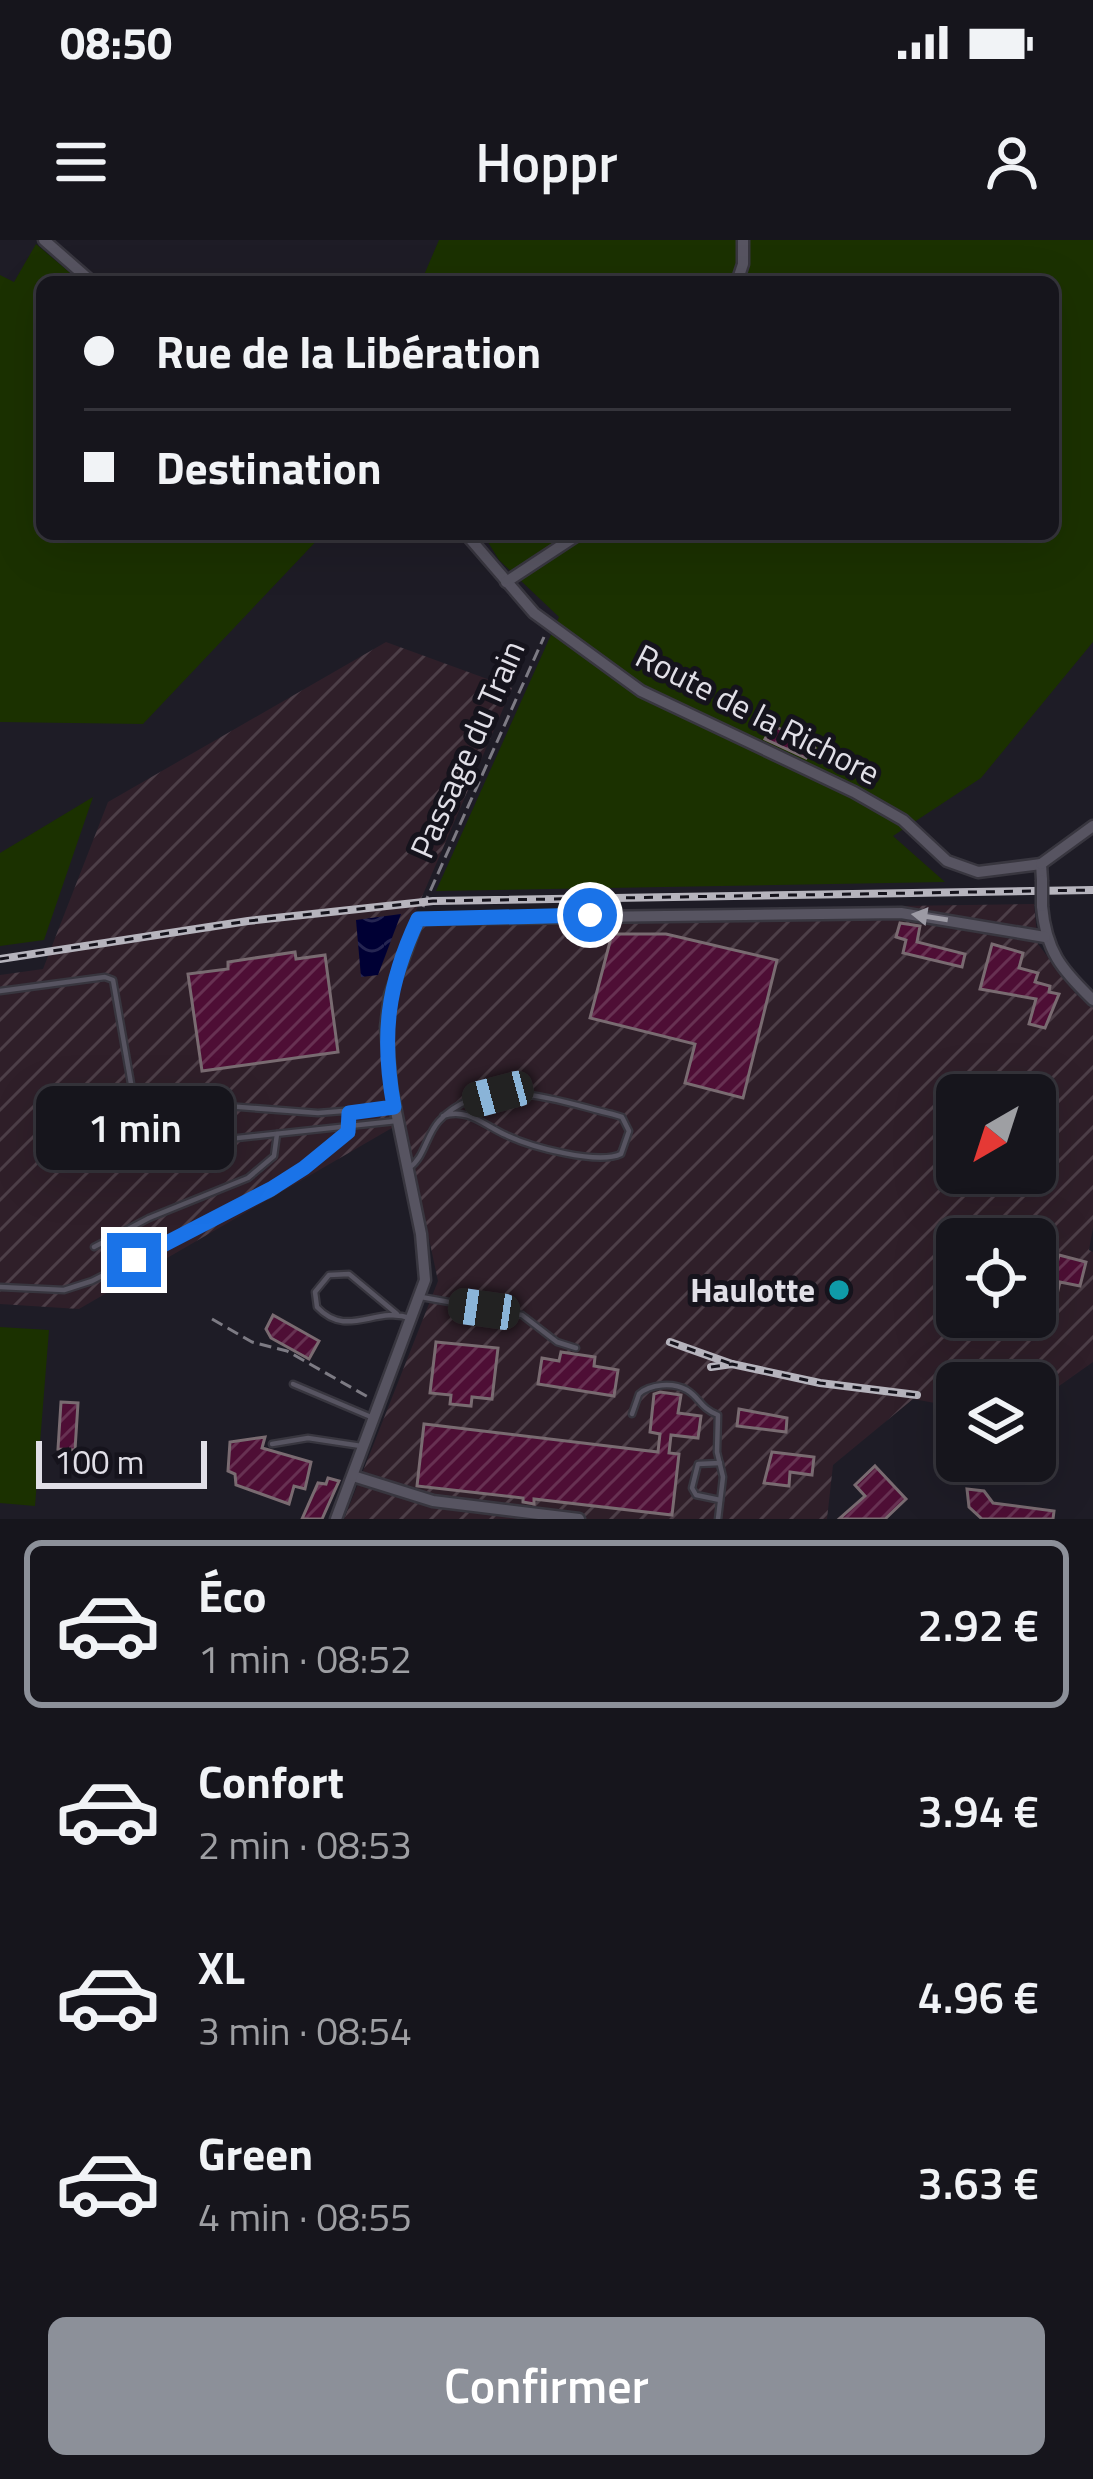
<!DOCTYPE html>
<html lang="fr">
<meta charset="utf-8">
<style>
body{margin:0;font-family:"Titillium Web",sans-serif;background:#232229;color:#f1f3f6;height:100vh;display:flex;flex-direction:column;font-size:45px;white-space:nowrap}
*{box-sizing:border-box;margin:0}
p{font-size:39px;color:#9e9fa3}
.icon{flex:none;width:66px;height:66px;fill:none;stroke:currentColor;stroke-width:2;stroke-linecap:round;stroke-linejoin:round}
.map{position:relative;height:1279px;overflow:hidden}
.drawer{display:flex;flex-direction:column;background:#16151c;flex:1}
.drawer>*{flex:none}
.hud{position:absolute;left:36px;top:36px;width:1023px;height:264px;border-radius:18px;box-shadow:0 12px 48px #0002,0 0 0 3px #35343b;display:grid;align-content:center;height:264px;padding:0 48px;background:#16151c}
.needle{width:78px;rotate:219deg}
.fabs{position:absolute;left:936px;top:834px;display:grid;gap:24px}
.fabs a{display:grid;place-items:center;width:120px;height:120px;border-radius:18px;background:#16151c;box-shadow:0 12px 48px #0002,0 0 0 3px #35343b;font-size:60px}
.scale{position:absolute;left:36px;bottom:30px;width:171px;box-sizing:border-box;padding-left:12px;border:6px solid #e1dfe7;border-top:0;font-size:33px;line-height:42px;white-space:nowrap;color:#e1dfe7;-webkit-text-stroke:9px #15131c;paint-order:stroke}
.end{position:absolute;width:54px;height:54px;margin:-27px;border:15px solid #1a73e8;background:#fff;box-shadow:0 0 0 6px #fff}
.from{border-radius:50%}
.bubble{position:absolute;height:84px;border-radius:18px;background:#16151c;box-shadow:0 12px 48px #0002,0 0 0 3px #35343b;font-size:39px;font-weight:600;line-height:84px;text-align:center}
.car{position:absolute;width:36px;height:72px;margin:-36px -18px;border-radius:15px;box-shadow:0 0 9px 3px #0007;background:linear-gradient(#222 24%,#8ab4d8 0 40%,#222 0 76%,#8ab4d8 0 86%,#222 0)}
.hud b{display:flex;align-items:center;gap:42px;height:114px;font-size:45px}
.hud b+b{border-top:3px solid #35343b}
.hud i{width:30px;height:30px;background:#f1f3f6}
ul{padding:21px 0 0;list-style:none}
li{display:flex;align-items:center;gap:36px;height:168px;margin:0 24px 18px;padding:0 24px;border:6px solid transparent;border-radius:18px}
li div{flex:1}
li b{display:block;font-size:45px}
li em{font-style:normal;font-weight:600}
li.current{border-color:#8c9099}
li>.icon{width:108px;height:108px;stroke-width:1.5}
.cta{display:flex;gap:24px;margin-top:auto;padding:24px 48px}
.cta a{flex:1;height:138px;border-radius:18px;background:#8c9099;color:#fff;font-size:48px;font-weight:600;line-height:138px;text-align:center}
.status{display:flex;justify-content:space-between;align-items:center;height:84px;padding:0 60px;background:#16151c;direction:ltr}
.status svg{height:33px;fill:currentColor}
header{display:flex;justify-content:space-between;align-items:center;height:156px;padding:0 48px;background:#16151c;font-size:54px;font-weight:600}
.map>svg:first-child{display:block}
.industrial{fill:url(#industrial-furrows);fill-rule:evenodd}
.green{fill:#1b3100}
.water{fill:url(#water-waves)}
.building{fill:url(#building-hatch);stroke:#796b71;stroke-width:3}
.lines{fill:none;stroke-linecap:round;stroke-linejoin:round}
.service-casing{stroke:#38363f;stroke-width:9}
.minor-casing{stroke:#38363f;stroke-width:15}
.path{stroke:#7d7b84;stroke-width:3;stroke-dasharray:12 6;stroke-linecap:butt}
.service{stroke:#575461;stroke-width:4.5}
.minor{stroke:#575461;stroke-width:10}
.rail-casing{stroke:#b6b4bd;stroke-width:8}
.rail{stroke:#15131c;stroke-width:3;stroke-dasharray:9;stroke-linecap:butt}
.minor-bridge-casing{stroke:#38363f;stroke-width:15;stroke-linecap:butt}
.minor-bridge{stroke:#575461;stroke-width:10}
.oneway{fill:#9c9aa4}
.route{stroke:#1a73e8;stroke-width:15}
.culture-dot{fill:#0f9aa8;stroke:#15131c;stroke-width:4.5}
.labels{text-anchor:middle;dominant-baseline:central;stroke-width:10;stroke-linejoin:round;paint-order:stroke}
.street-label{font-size:33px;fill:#e1dfe7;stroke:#15131c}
.poi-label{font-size:33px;font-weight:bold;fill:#e1dfe7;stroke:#15131c;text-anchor:end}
</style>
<div class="status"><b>08:50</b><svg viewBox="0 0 49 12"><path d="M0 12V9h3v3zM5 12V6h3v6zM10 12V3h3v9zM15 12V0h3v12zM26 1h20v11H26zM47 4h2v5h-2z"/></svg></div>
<header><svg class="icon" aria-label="menu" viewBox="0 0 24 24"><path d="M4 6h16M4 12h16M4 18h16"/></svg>Hoppr<svg class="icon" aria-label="person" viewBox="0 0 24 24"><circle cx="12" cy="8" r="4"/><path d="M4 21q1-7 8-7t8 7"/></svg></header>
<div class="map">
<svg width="1093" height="1279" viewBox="0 0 1093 1279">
<defs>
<pattern id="industrial-furrows" width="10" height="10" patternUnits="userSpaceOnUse" patternTransform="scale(3)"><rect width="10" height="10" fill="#2f1f29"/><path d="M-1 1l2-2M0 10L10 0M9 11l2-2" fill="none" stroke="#4d3f48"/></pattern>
<pattern id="water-waves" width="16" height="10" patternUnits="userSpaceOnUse" patternTransform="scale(3)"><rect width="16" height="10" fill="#000034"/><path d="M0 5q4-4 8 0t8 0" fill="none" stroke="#252551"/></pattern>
<pattern id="building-hatch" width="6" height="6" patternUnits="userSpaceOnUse" patternTransform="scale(3)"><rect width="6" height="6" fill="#4e0e35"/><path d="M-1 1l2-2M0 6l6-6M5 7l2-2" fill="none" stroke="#673152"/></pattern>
</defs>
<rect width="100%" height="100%" fill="#1e1c26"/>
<!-- industrial -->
<path class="industrial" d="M386,402L512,448L415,673L1034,664L1038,704L1076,754L1093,766V987L1089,1010L1093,1012V1122L1035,1163V1143H957V1167L913,1159L833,1225L827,1279H344L438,1041L404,881L79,1069L0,1064V735L43,729L108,562ZM957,855H1035V933H957ZM957,999H1035V1077H957Z"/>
<!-- green -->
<g class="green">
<polygon points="439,0 1093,0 1093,402 981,538 893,596 945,642 436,651 559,377 499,320 483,294 1053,294 1053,42 421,42"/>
<polygon points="36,4 81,42 42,42 42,294 323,294 143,484 0,482 0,35 14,42"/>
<polygon points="93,557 44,700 0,706 0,613"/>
<polygon points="0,1087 49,1090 35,1266 0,1263"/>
</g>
<!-- water -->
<polygon class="water" points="401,674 378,735 361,737 356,680"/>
<!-- building -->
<g class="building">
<polygon points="772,485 789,493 790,489 813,503 815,508 811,516 808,514 806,518 765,499"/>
<polygon points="900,683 920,686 917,702 965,714 962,727 903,713 906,700 896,697"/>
<polygon points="612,694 666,694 777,720 743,858 685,843 695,804 590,778"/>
<polygon points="992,704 1023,713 1019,728 1038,733 1035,742 1050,746 1049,752 1059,754 1045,788 1029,784 1036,759 980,749"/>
<polygon points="295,712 296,719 325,715 338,812 202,831 188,734 228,729 228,722"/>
<polygon points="1059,1015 1086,1022 1080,1046 1060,1042 1053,1071 1035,1067 1035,1036 1053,1040"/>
<polygon points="273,1075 319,1101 309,1119 271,1098 266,1089"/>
<polygon points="436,1102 498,1108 492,1159 472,1157 471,1166 450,1164 451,1155 430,1153"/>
<polygon points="561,1112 595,1117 594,1126 618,1130 614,1156 538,1144 542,1118 559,1121"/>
<polygon points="660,1152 681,1155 678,1173 701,1176 698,1198 671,1195 669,1213 679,1214 672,1275 534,1259 534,1264 523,1262 523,1258 417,1246 424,1184 658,1212 660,1194 650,1192 654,1154"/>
<polygon points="61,1162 78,1163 75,1210 58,1209"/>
<polygon points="739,1169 787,1178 786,1192 737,1186"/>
<polygon points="265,1197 262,1208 311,1222 305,1249 294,1246 289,1264 236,1245 235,1234 228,1231 230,1202"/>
<polygon points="772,1212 814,1217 812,1235 790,1232 789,1246 764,1243"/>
<polygon points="875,1226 906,1259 885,1279 839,1279 865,1256 855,1245"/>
<polygon points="328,1238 339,1241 322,1279 302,1279 318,1243 326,1244"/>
<polygon points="967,1249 984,1251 993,1263 1054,1271 1053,1279 982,1279 969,1267"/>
</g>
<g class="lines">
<defs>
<g id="service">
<polyline points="0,751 105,737 113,740 137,878 129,925 146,928 159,915 165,898 160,890 137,888"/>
<polyline points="137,878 213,865 318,873 393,867"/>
<polyline points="164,906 396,881"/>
<path d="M409,928C425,917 426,895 439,881C484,832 557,861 612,874L622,877L629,891L621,914C598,925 531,907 506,895C485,886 467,867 443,876"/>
<polyline points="94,1007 149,978 248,938 274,916 277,894"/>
<polyline points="0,1047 64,1050 92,1041 271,949 305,929 348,892 349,873"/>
<polyline points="421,1057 522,1075 557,1102 576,1108"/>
<path d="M397,1074L349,1034L329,1035L315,1052L317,1067C347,1099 375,1066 410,1078"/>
<polyline points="293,1144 371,1177"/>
<path d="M632,1174L639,1154C650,1144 673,1142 687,1150C700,1158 700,1168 718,1175L717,1212L723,1237L718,1279"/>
<polyline points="272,1204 308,1198 361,1206"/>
<polyline points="720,1260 696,1255 692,1248 698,1224 720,1223"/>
</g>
<g id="minor">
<polyline points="44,0 92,42"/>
<polyline points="737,42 743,24 743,0"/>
<polyline points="466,294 534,373 641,451 854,552 903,580 947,621 978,632 1041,624 1042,640"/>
<polyline points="506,342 579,294"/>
<polyline points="1041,624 1093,586"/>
<path d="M1042,666C1046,711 1061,729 1093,760"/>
<polyline points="353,1236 433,1261 579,1279"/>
<polyline points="336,1279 425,1040 421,994 391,847 386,787 390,755 418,679 901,673 1045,697"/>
</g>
</defs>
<!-- service casing -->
<use href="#service" class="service-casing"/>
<!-- minor casing -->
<use href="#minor" class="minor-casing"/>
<!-- path -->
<g class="path">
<polyline points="423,667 544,397"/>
<polyline points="212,1079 252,1102 287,1111 368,1157"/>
</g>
<!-- service -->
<use href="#service" class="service"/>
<!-- minor -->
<use href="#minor" class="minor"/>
<defs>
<g id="rail">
<polyline points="0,719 248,681 433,661 1093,650"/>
<polyline points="670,1102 732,1124"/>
<polyline points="711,1127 732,1124 820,1143 917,1155"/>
</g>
</defs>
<!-- rail casing -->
<use href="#rail" class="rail-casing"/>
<!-- rail -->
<use href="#rail" class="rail"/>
<defs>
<polyline id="minor-bridge" points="1042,640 1042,666"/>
</defs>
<!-- minor-bridge casing -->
<use href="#minor-bridge" class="minor-bridge-casing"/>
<!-- minor-bridge -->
<use href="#minor-bridge" class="minor-bridge"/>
</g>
<!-- one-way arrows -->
<defs><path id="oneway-solid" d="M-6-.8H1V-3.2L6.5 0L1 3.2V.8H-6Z" transform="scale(3)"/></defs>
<use class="oneway" href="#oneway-solid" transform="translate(930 677) rotate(-171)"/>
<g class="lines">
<!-- route -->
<path class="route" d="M134,1020L271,949L304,928L348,892L349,873L394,867C381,796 387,745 418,679L590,675"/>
</g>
<!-- markers -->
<circle class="culture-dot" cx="839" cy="1050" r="12"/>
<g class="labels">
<!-- street labels -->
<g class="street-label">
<text transform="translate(758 474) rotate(27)">Route de la Richore</text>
<text transform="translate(467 509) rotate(-66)">Passage du Train</text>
</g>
<!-- poi labels -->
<g class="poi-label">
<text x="815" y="1050">Haulotte</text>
</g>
</g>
</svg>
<div class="fabs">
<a><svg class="needle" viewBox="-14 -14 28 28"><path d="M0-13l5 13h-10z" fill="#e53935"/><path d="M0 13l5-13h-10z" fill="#9e9fa3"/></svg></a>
<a><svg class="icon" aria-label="locate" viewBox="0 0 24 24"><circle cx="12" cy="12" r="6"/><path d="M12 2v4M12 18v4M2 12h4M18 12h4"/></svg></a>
<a><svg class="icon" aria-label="layers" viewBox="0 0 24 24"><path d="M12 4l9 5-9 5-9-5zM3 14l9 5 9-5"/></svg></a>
</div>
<div class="scale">100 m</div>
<i class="end from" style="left:590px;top:675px"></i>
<i class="end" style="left:134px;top:1020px"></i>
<div class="bubble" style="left:36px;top:846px;width:198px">1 min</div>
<i class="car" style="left:498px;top:854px;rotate:255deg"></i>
<i class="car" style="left:484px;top:1069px;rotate:278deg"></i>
<div class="hud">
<b><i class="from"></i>Rue de la Libération</b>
<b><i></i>Destination</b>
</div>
</div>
<section class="drawer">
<ul>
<li class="current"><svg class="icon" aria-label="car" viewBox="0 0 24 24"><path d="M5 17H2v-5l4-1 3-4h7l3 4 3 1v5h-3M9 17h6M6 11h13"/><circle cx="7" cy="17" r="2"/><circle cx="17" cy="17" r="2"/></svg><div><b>Éco</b><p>1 min · 08:52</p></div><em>2.92 €</em></li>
<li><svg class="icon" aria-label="car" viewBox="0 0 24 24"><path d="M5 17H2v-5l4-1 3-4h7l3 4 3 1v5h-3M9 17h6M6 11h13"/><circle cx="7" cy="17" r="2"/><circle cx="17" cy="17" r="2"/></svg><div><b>Confort</b><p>2 min · 08:53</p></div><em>3.94 €</em></li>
<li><svg class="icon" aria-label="car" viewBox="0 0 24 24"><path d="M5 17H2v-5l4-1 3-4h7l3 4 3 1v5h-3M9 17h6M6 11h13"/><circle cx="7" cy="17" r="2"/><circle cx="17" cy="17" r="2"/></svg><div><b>XL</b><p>3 min · 08:54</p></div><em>4.96 €</em></li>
<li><svg class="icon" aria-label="car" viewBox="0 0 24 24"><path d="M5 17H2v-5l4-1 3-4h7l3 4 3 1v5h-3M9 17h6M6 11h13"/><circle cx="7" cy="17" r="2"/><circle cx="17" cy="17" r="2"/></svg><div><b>Green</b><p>4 min · 08:55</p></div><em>3.63 €</em></li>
</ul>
<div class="cta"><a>Confirmer</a></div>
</section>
